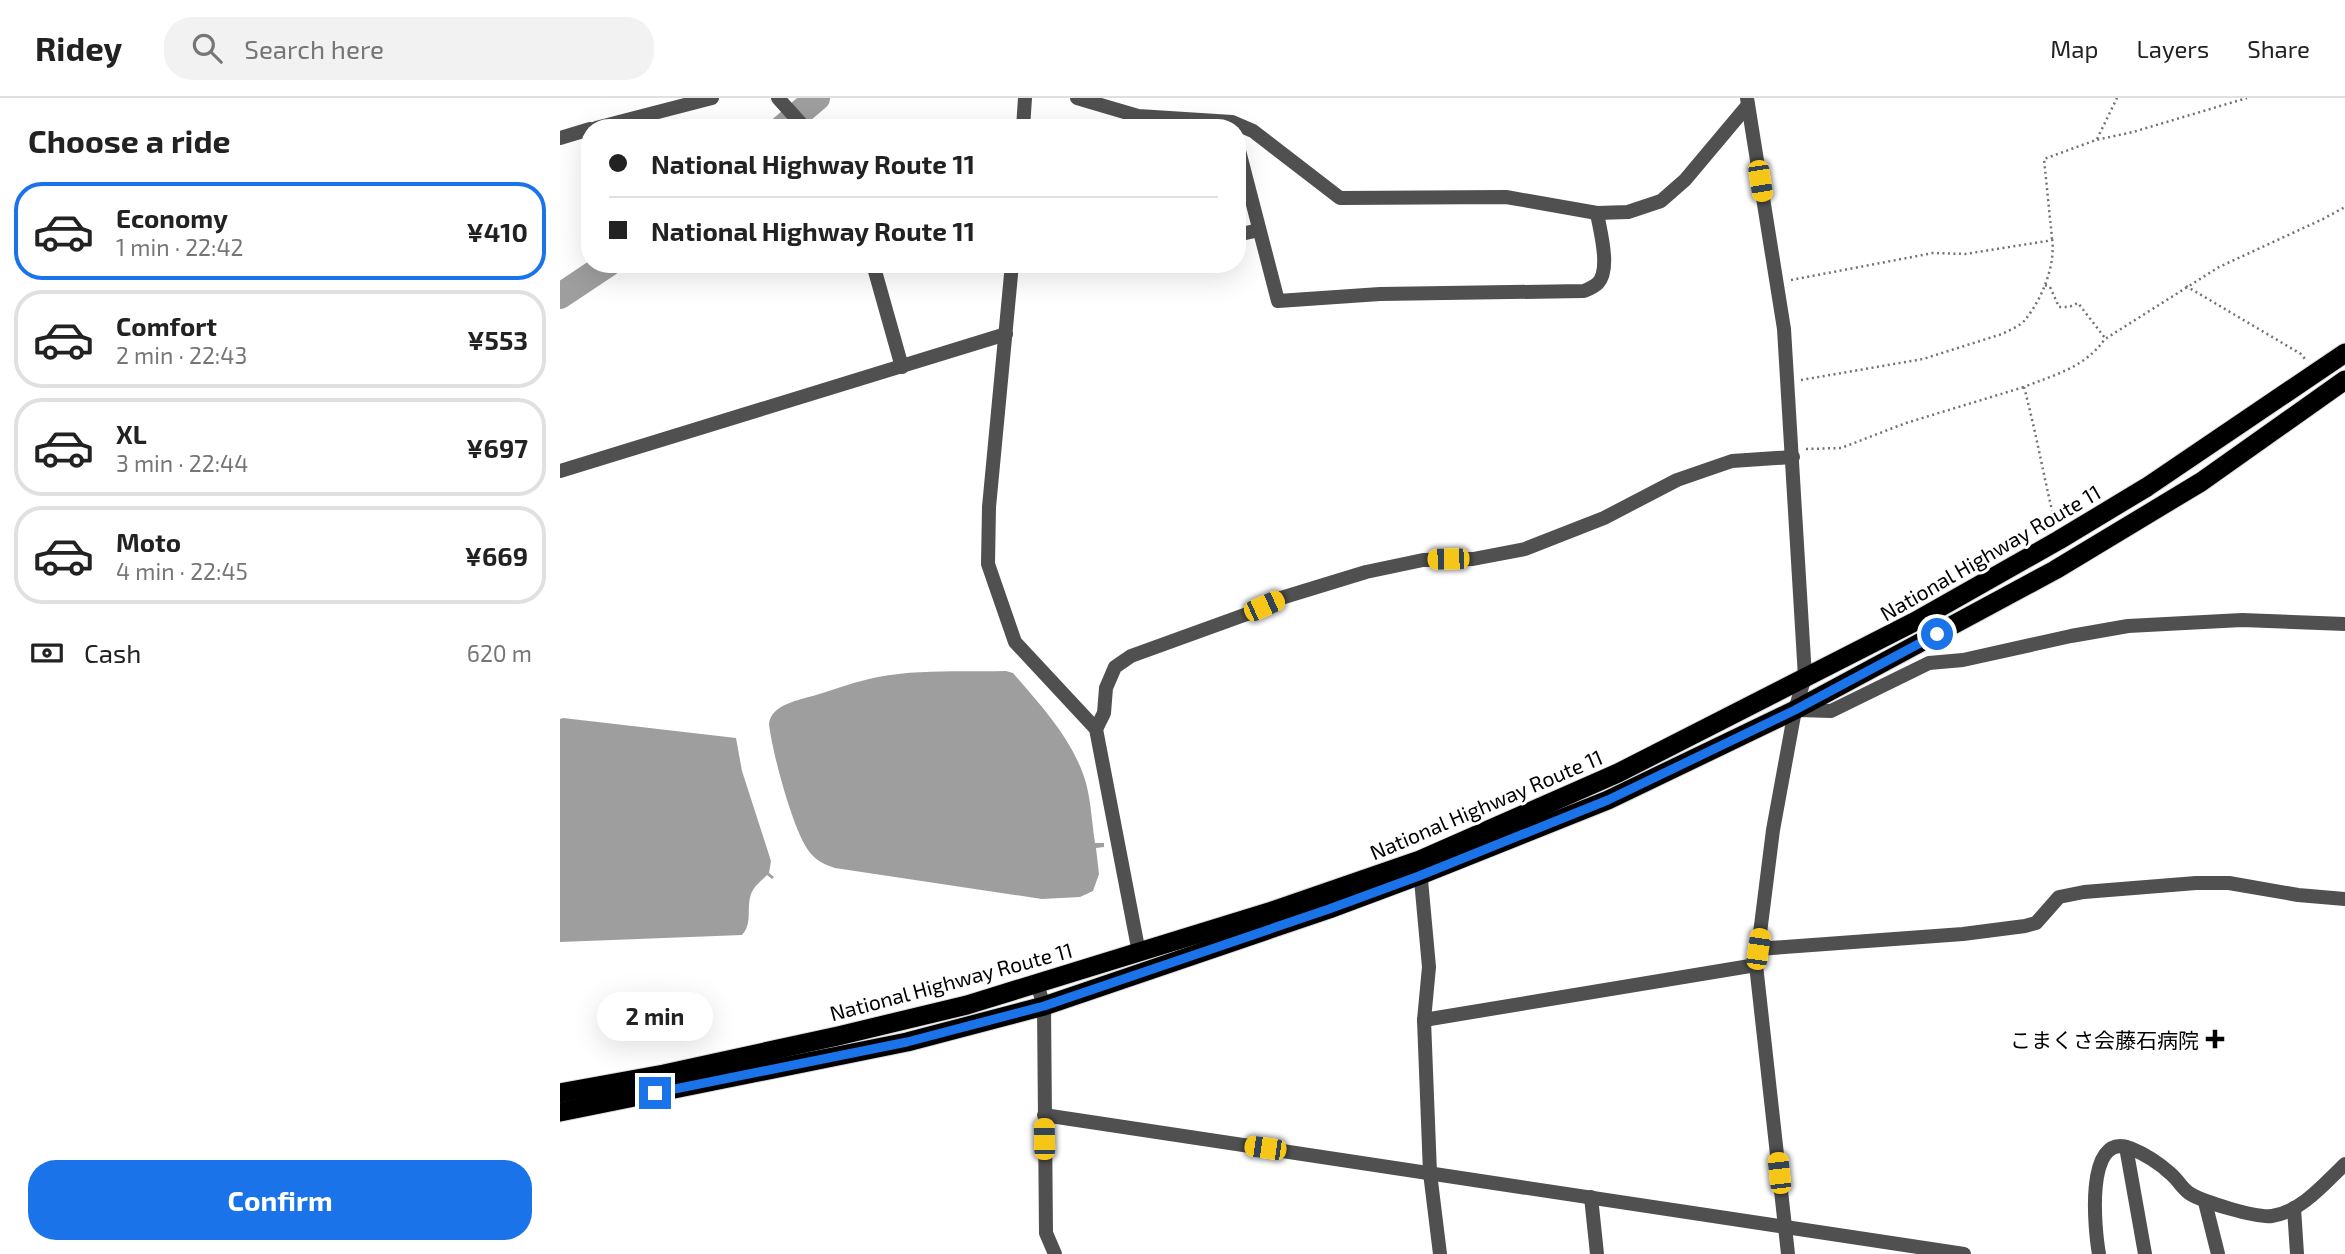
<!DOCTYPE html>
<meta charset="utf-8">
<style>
body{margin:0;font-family:"Exo 2","Noto Sans JP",sans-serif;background:#f2f2f2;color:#222;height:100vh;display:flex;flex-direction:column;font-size:26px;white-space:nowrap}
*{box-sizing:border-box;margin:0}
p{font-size:23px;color:#767676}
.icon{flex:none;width:38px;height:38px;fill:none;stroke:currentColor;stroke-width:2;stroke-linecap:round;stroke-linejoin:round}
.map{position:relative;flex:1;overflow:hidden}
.drawer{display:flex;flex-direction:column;background:#fff;width:560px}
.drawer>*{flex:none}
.hud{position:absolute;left:21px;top:21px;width:665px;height:154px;border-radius:28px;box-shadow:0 7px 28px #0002;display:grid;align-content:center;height:154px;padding:0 28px;background:#fff}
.end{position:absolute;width:32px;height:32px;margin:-16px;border:9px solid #1a73e8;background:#fff;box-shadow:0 0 0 4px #fff}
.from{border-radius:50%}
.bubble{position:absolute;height:49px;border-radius:24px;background:#fff;box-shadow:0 7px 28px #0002;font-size:23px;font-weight:700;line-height:49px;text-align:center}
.car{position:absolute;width:21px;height:42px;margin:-21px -10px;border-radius:9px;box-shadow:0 0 5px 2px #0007;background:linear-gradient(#f5c518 24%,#345 0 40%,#f5c518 0 76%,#345 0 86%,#f5c518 0)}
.hud b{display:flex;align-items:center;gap:24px;height:66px;font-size:26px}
.hud b+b{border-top:2px solid #e0e0e0}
.hud i{width:18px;height:18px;background:#222}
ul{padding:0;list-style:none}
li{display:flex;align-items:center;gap:21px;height:98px;margin:0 14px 10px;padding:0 14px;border:4px solid #e0e0e0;border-radius:28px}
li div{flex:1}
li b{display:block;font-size:26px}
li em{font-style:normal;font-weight:700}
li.current{border-color:#1a73e8}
li>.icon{width:63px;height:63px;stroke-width:1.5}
h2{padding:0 28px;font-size:32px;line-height:84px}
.pay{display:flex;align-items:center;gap:18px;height:77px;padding:0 28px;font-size:26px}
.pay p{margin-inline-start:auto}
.cta{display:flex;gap:14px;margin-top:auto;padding:14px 28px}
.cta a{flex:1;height:80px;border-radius:28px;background:#1a73e8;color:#fff;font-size:28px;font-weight:700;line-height:80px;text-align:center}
header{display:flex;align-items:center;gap:42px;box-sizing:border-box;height:98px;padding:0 35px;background:#fff;border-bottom:2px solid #e0e0e0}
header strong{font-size:33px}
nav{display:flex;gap:38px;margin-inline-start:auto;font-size:24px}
.search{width:490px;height:63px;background:#f2f2f2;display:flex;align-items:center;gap:18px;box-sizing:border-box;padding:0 24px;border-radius:28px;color:#767676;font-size:26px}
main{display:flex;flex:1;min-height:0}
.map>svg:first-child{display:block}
.water{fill:#9e9e9e}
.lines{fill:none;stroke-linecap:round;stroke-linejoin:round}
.river{stroke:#9e9e9e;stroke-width:26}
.trunk-casing{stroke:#dbdbdb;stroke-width:21}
.path{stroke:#727272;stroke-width:2.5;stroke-dasharray:2 3.5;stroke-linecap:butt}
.minor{stroke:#505050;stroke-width:14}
.tertiary{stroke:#505050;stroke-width:14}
.trunk{stroke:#000;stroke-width:19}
.route{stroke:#1a73e8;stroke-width:9}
.poi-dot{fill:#000;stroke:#fff;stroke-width:2.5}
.labels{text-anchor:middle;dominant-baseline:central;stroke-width:6;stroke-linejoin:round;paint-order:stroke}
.street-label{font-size:21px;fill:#000;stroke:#fff}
.poi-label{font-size:21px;fill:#000;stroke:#fff;text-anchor:end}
</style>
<header>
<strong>Ridey</strong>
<div class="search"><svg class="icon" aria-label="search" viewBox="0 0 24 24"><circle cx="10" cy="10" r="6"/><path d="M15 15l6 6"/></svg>Search here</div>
<nav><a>Map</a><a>Layers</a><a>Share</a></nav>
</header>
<main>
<section class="drawer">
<h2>Choose a ride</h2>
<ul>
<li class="current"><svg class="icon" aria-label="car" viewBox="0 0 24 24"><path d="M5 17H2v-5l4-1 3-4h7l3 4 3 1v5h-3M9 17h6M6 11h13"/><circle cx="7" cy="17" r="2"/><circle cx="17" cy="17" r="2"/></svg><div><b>Economy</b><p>1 min · 22:42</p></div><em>¥410</em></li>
<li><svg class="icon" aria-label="car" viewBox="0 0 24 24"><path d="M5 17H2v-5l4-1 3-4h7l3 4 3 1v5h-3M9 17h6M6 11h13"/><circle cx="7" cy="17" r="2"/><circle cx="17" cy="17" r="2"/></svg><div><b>Comfort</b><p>2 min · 22:43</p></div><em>¥553</em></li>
<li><svg class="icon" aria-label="car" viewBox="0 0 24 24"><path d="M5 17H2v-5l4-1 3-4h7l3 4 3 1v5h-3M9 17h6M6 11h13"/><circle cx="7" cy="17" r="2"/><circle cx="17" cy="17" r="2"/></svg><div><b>XL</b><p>3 min · 22:44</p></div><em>¥697</em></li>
<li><svg class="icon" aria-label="car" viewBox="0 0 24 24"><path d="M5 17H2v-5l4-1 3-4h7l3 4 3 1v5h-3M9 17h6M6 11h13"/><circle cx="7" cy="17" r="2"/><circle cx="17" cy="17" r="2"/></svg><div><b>Moto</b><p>4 min · 22:45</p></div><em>¥669</em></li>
</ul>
<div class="pay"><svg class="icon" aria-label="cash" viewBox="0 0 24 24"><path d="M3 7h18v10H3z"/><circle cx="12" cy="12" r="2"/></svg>Cash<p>620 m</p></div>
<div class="cta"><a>Confirm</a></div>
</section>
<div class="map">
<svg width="1785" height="1156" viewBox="0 0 1785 1156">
<rect width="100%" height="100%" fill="#fff"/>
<!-- water -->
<g class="water">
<path d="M446,573L453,575C482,609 513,641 526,685C531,704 532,725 535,745H544V749L536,750L539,776L533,793L520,799L482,801L275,770C263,766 255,762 248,752C232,729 212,653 209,626C211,606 240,602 256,597C276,591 297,583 318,579C359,571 404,574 446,573Z"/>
<path d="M3,620L176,640L182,673L211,763L209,775L214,779L212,781L207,777C201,783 194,788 191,796C186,811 193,825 182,837L0,844V621Z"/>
</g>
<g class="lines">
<!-- river -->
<g class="river">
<polyline points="222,30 257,0"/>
<polyline points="0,198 48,166"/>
</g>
<defs>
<g id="trunk">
<polyline points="0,995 104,976 278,938 407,907 712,813 860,762 1058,675 1356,523 1499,442 1587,389 1785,255"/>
<polyline points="0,1014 347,944 484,908 769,811 860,777 1048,702 1235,612 1495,472 1641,384 1785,282"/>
</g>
</defs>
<!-- trunk casing -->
<use href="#trunk" class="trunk-casing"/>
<!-- path -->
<g class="path">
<polyline points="1537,41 1557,0"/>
<polyline points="1231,182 1373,155 1405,156 1487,143 1492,140 1484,61 1536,42 1573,34 1687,0"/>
<polyline points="1485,187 1490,189 1499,209 1509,209 1518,205 1545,240"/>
<polyline points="1626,188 1741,256 1745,261"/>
<path d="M1241,282L1363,261L1442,236C1450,232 1460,228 1465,222C1482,201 1496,167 1492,140"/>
<polyline points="1246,351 1281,350 1346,325 1464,289"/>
<path d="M1495,425C1484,380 1476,334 1464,289C1496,276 1524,270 1545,241L1659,169L1763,121L1785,109"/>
</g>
<!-- minor -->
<g class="minor">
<polyline points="218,0 245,30"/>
<polyline points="517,0 578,18 672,24 693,33 780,100 946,99 1037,115 1068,114 1101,103 1125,82 1188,7"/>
<polyline points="36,30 152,0"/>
<polyline points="463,30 465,0"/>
<polyline points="0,40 30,31"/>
<path d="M677,45L718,203L820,196L1024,193C1029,191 1034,189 1038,185C1051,171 1040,133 1037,115"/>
<polyline points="677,137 699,132"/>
<polyline points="313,166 342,269"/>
<polyline points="452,166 429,409 428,466 455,544 536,631 579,855"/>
<polyline points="0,373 446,236"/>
<polyline points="1238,612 1271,613 1369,565 1403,562 1511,538 1568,528 1682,522 1785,526"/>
<polyline points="536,631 544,615 546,590 555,569 571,558 687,516 721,500 806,474 863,462 913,461 965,451 1044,420 1117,382 1172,363 1233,359"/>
<polyline points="860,771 869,869 864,922 870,1075 880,1156"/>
<polyline points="1198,851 1403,836 1465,828 1476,825 1499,799 1524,794 1636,785 1669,785 1738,797 1785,801"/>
<polyline points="477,886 484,908 486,1135 495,1156"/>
<polyline points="864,922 1196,867"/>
<polyline points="484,1017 1404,1156"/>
<polyline points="1566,1049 1585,1156"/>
<polyline points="1031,1099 1037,1156"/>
<polyline points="1645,1104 1658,1156"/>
<polyline points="1734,1110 1737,1156"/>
<path d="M1539,1156C1535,1134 1524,1033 1570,1050C1585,1056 1599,1065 1611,1076C1618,1082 1622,1090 1629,1095C1643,1104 1696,1120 1712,1118C1741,1114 1765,1085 1785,1066"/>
</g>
<!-- tertiary -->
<polyline class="tertiary" points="1187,0 1224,231 1245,579 1235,612 1213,732 1196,867 1228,1156"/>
<!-- trunk -->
<use href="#trunk" class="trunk"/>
</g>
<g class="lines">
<!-- route -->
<polyline class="route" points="95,995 347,944 484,908 769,811 859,778 1048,702 1235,612 1377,536"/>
</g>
<!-- markers -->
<path class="poi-dot" d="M1651.5 930.5h7v7h7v7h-7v7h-7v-7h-7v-7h7z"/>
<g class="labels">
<!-- street labels -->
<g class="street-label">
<text transform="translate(1430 454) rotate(-30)">National Highway Route 11</text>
<text transform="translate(926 706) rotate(-23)">National Highway Route 11</text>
<text transform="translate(391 883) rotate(-15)">National Highway Route 11</text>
</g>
<!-- poi labels -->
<g class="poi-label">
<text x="1639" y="941">こまくさ会藤石病院</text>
</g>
</g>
</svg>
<i class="end from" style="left:1377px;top:536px"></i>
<i class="end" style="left:95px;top:995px"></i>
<div class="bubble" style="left:37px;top:894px;width:116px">2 min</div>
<i class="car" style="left:1200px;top:83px;rotate:171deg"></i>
<i class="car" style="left:888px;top:461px;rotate:269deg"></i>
<i class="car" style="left:704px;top:508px;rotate:66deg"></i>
<i class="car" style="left:1198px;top:851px;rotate:8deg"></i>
<i class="car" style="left:484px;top:1041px;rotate:359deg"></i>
<i class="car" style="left:705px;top:1050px;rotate:278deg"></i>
<i class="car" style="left:1219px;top:1075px;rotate:354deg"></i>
<div class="hud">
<b><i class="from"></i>National Highway Route 11</b>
<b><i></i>National Highway Route 11</b>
</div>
</div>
</main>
